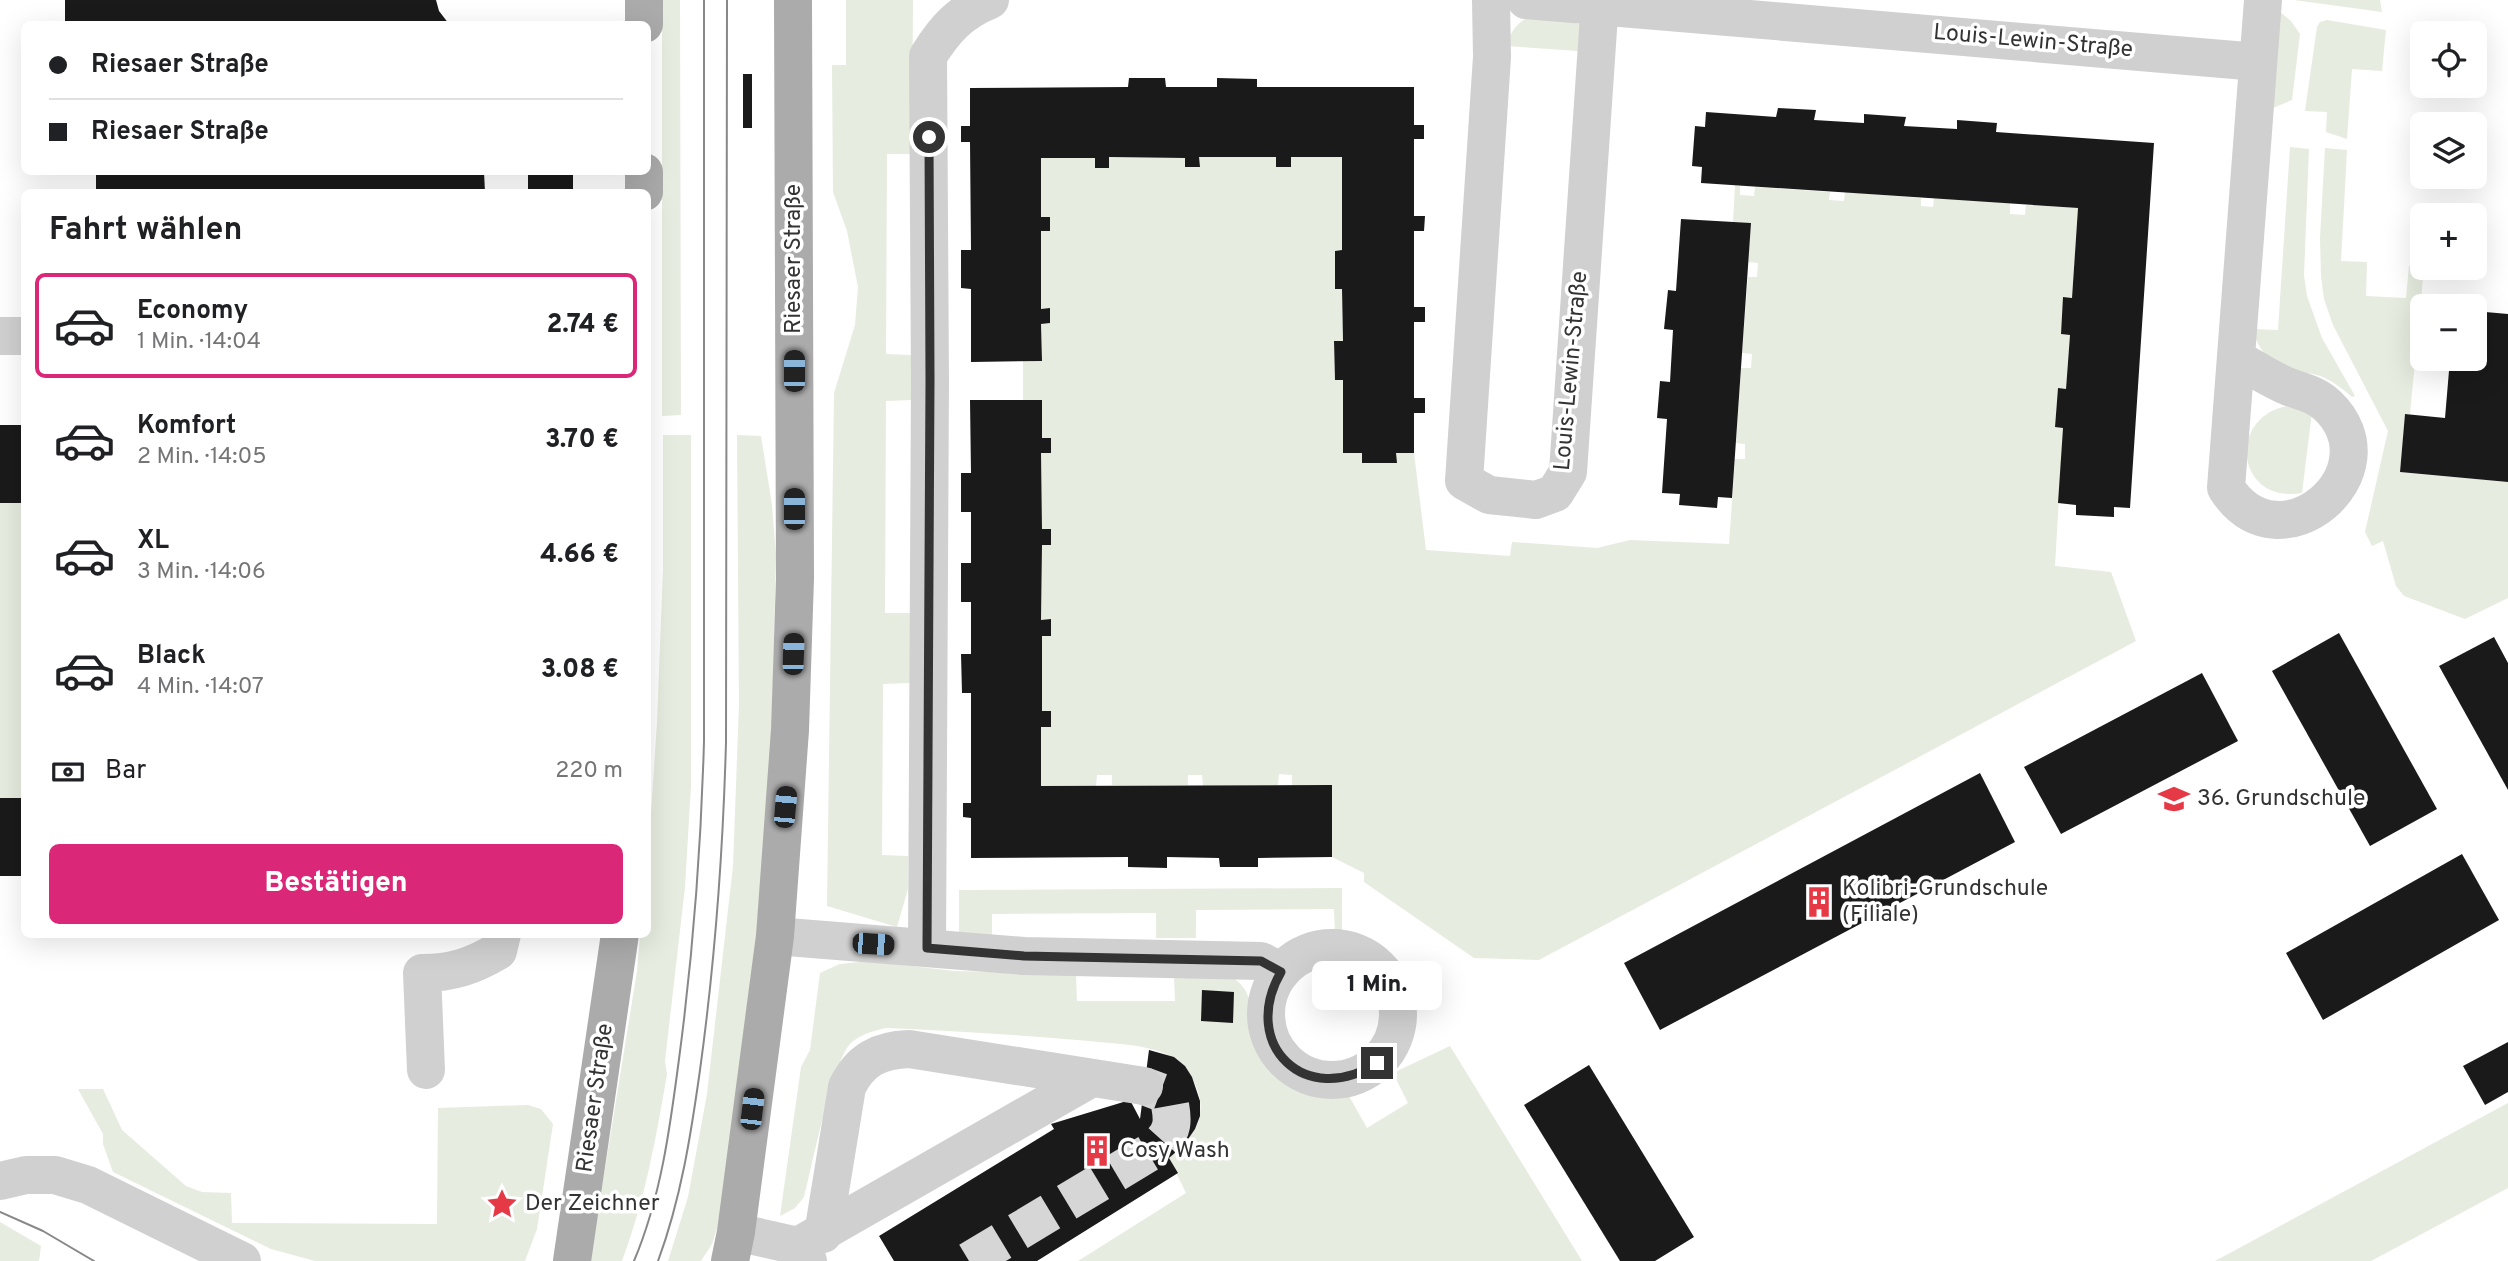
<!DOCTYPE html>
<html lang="de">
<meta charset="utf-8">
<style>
body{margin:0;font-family:Overpass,sans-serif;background:#f2f2f2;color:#202124;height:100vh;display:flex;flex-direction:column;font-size:26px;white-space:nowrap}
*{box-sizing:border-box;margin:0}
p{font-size:23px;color:#757577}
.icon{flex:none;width:38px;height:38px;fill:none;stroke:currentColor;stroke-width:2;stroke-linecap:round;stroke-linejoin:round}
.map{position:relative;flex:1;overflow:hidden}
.panel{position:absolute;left:21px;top:189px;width:630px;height:749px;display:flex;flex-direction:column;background:#fff;border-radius:10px;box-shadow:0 7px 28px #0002}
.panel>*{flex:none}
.hud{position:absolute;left:21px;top:21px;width:630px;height:154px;border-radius:10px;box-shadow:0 7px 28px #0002;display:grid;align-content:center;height:154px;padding:0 28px;background:#fff}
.controls{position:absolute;left:2410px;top:21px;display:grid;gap:14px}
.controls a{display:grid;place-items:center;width:77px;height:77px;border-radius:10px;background:#fff;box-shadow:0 7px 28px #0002;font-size:35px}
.end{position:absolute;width:32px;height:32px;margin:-16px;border:9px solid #333;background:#fff;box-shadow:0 0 0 4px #fff}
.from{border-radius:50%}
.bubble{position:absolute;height:49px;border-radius:10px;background:#fff;box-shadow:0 7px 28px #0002;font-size:23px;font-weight:800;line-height:49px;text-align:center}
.car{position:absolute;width:21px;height:42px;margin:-21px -10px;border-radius:9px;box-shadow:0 0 5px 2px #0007;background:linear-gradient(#222 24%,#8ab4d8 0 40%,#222 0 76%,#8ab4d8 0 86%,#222 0)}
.hud b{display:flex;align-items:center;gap:24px;height:66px;font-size:26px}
.hud b+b{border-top:2px solid #e0e0e0}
.hud i{width:18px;height:18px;background:#202124}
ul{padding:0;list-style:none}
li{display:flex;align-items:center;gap:21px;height:105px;margin:0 14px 10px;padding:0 14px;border:4px solid transparent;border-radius:10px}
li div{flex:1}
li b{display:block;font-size:26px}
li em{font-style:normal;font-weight:800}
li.selected{border-color:#db2777}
li>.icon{width:63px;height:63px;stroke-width:1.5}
h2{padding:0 28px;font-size:32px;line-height:84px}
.pay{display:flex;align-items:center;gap:18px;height:77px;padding:0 28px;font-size:26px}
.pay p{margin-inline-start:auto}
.button{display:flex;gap:14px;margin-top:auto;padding:14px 28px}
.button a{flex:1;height:80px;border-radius:10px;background:#db2777;color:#fff;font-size:28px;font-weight:800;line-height:80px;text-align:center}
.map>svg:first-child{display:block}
.green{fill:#e6ecdf}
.building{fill:#1a1a1a}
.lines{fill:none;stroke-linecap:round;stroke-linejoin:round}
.minor-tunnel{stroke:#d6d6d6;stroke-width:38;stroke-dasharray:38 19;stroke-linecap:butt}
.minor{stroke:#d0d0d0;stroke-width:38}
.major{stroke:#ababab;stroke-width:38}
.tram{stroke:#888;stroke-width:2}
.route{stroke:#333;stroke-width:9}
.labels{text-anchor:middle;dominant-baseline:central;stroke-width:7;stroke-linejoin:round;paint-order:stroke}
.street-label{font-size:23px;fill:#333;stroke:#fff}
.poi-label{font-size:23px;fill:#333;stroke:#fff;text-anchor:start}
</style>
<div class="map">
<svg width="2508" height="1261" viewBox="0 0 2508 1261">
<rect width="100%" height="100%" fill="#fff"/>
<!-- green -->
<g class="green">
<polygon points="662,0 680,0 681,415 662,416"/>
<polygon points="846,0 913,0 912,154 887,154 886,354 911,355 911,400 886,401 885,613 910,613 910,683 883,684 882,855 908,856 908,889 897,927 827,906 834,393 855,325 858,287 847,231 833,192 832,65 846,65"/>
<polygon points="2294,0 2380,0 2382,12"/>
<path d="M1541,12L1581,25L1578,51L1507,46C1511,27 1522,18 1541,12Z"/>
<polygon points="2280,12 2291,21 2300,34 2292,100 2268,110"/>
<polygon points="2327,20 2386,30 2382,71 2352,69 2347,139 2326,132 2327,112 2305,111 2317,27 2320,22"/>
<path d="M2290,147L2309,149L2304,275L2307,296L2322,338L2355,396L2352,397C2344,390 2335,383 2325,378C2313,372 2299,373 2287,369C2268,362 2257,348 2253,329L2278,330Z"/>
<polygon points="2325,148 2347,150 2341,261 2367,262 2366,296 2406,298 2409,266 2424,268 2410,414 2405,414 2400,472 2508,482 2508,598 2465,619 2404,596 2396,586 2383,541 2372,546 2365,532 2388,431 2333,325 2324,299 2321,276 2320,238"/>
<polygon points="1109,157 1185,158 1185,167 1199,167 1199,157 1276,157 1277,167 1291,167 1291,157 1342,157 1342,250 1335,251 1335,289 1342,289 1343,341 1334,341 1335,380 1343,380 1343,453 1362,453 1362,463 1396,463 1396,453 1414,453 1426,550 1510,556 1512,542 1597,548 1630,540 1729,544 1735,459 1745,459 1745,444 1736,443 1741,368 1751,368 1752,354 1742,353 1748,277 1757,277 1758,263 1748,262 1751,223 1733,222 1735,185 1740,186 1740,195 1754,196 1755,187 1830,192 1829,200 1844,201 1845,192 1921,198 1921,206 1933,207 1934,198 2010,203 2010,214 2025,215 2026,205 2078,208 2072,298 2064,297 2061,334 2070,335 2066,389 2058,389 2055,426 2063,428 2055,566 2111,572 2136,641 1539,960 1474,958 1364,882 1364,873 1332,857 1331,785 1292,785 1292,775 1279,774 1278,785 1203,786 1202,775 1188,775 1188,785 1112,785 1112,775 1097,775 1096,786 1041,786 1041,727 1051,727 1051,711 1042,711 1042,636 1051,635 1051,620 1041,620 1042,545 1051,544 1051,530 1042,529 1041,453 1051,453 1051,439 1042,438 1041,400 1023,400 1023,361 1042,361 1041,324 1050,323 1050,309 1041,309 1041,231 1050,231 1050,217 1041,217 1041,158 1095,158 1095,168 1109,168"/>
<path d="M2293,405L2312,412L2302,493C2235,505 2225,413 2293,405Z"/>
<path d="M663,435H691V785L685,887L665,1061L667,1074C656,1138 645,1200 622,1261H590L637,971L640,935L648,934V860L657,722L663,569Z"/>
<polygon points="737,435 761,436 772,505 776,555 772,723 761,890 738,1107 718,1225 712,1244 701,1261 668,1261 688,1197 707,1094 733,866 739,704"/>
<rect x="0" y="503" width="24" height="295"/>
<polygon points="1342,888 1342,937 1335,937 1334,909 1196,910 1196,938 1156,938 1156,913 992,914 992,939 959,940 959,890"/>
<path d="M869,961L954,971L1076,974L1077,1001H1175L1174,975C1189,975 1222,972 1233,978C1253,989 1255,1025 1265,1045C1273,1060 1285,1070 1299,1079C1314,1088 1329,1093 1345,1089L1367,1128L1408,1103L1393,1073L1450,1046L1582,1261H1078L1186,1193L1169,1158C1188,1142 1206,1121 1199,1095C1194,1079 1187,1064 1172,1057C1149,1044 1115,1044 1089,1041C1022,1035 955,1031 887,1028C875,1030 862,1034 852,1042C833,1057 812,1168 804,1197L795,1208L780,1216L801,1067L810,1050L820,973L840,964Z"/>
<polygon points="78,1089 103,1089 122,1130 186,1186 202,1192 231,1193 232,1223 437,1224 438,1108 528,1105 541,1109 553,1124 537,1229 525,1261 315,1261 271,1249 113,1172 103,1144 103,1134"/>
<polygon points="2508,1103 2508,1188 2371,1261 2215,1261"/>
<polygon points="0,1222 41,1246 39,1261 0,1261"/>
</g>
<!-- building -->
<g class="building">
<polygon points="65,0 436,0 439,11 449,24 65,24"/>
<rect x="743" y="74" width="9" height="54"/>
<polygon points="1129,78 1165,78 1166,87 1217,87 1217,78 1257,79 1257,87 1414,87 1414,125 1424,125 1424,139 1414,139 1414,216 1425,216 1424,231 1414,231 1414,307 1425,307 1425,322 1414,322 1414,398 1425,398 1425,413 1414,413 1414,453 1396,453 1397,463 1362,463 1362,453 1343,453 1343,380 1335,380 1334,341 1343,341 1342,289 1335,289 1335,251 1342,250 1342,157 1291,157 1291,167 1276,167 1276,157 1199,157 1200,167 1185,167 1185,158 1109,157 1109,168 1095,168 1095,158 1041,158 1041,217 1050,217 1050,231 1041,231 1041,309 1050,308 1050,323 1041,324 1042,361 971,362 971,289 961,288 961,250 971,250 970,142 961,142 961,126 970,126 970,88 1128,87"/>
<polygon points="1778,108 1816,110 1814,120 1864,123 1864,114 1906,117 1904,126 1957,129 1957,120 1997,123 1996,132 2154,143 2130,508 2114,507 2114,517 2076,515 2076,505 2058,503 2063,428 2055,427 2058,388 2066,389 2070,335 2061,334 2063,297 2072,298 2078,208 1701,183 1702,167 1692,166 1695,126 1705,127 1706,112 1776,117"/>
<polygon points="96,172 484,172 485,192 96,192"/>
<rect x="528" y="172" width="45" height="20"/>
<polygon points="1681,219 1751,223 1732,498 1718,497 1717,508 1679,505 1680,494 1662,493 1667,419 1657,418 1660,381 1670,382 1673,330 1664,329 1668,290 1676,291"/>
<polygon points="2474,311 2508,314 2508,482 2400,472 2405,414 2445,418 2450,359 2474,359"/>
<polygon points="970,400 1042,400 1042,438 1051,438 1051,453 1041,453 1042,529 1051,529 1051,545 1042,545 1041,620 1051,619 1051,636 1042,636 1042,711 1051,711 1051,727 1041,727 1041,786 1332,785 1332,857 1258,858 1258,867 1220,867 1219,858 1167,857 1167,868 1128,867 1128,857 971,858 971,818 963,817 963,803 971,803 971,693 962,693 961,654 971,654 971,602 961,602 961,563 971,563 971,512 961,512 961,473 971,473"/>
<rect x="0" y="425" width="24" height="78"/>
<polygon points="2339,633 2437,809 2370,846 2272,671"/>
<polygon points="2494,637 2508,663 2508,790 2439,666"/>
<polygon points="2202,673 2238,741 2061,834 2024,767"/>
<polygon points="1980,773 2015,842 1660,1030 1624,963"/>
<rect x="0" y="798" width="24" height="78"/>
<polygon points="2462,854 2499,920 2323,1020 2286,953"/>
<polygon points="1202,990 1234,992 1233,1023 1201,1021"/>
<polygon points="2508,1042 2508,1092 2485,1105 2463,1066"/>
<polygon points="1149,1050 1174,1057 1185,1066 1192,1077 1200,1101 1200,1116 1195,1129 1184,1145 1169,1158 1178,1173 1037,1261 894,1261 879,1236 1054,1129 1051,1124 1130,1100 1140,1119"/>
<polygon points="1589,1065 1694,1237 1655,1261 1620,1261 1524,1105"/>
</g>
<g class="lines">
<!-- minor-tunnel -->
<path class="minor-tunnel" d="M969,1261L1152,1151C1175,1132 1174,1123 1168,1095L1144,1086"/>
<!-- minor -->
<g class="minor">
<polyline points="1491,0 1492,57 1464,481 1489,495 1536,500 1555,493 1568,472 1600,0"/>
<polyline points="1526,0 2258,62"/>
<polyline points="0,336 24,336"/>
<path d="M2237,359C2254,368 2271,380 2289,387C2303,392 2315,394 2327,405C2397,471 2280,572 2226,488L2263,0"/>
<polyline points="775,936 1024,956 1261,961 1281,972"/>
<path d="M927,948L930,380L928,56C945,29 960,12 990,0"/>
<circle cx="1332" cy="1014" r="66"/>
<path d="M426,1070L422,973C452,973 473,966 498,951L502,934"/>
<polyline points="0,1181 26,1175 55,1175 88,1185 242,1261"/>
<polyline points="736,1232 798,1246 808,1261"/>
<path d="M823,1234L847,1087C860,1060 879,1050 909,1049L1144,1086"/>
<polyline points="798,1246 1090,1079"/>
</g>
<!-- major -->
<g class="major">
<polyline points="644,24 644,0"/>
<polyline points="644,192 644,172"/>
<polyline points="572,1261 620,934"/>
<polyline points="730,1261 736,1232 775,936 790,730 795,578 793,0"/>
</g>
<!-- tram -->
<g class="tram">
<polyline points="0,1212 43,1231 94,1261"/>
<path d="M634,1261C661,1197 670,1128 679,1059C693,954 701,848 704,741V0"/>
<path d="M658,1261C681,1199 691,1134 700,1070C715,961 723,852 726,742L727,0"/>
</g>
</g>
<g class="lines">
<!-- route -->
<path class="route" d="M929,137L930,380L927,948L1024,956L1261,961L1281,972C1239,1045 1306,1109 1377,1063"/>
</g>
<!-- icons -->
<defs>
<symbol id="school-bare" viewBox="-9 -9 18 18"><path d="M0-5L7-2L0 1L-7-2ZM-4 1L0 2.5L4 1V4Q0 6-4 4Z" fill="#e63946" stroke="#fff" stroke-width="2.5" paint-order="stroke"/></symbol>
<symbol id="building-bare" viewBox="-9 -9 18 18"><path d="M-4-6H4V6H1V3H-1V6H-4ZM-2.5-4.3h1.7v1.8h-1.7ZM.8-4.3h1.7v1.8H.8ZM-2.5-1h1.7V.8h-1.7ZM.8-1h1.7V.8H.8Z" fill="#e63946" stroke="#fff" stroke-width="2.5" paint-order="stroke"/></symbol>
<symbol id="sight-bare" viewBox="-9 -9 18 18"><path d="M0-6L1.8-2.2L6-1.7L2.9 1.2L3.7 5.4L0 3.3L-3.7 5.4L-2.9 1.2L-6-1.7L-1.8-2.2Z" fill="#e63946" stroke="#fff" stroke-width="2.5" paint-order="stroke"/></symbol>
</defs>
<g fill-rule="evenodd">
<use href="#school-bare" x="2152" y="777" width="44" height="44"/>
<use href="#building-bare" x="1797" y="880" width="44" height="44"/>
<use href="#building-bare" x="1075" y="1129" width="44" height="44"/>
<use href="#sight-bare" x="480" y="1182" width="44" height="44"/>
</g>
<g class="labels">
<!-- street labels -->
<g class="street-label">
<text transform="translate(2033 42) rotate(5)">Louis-Lewin-Straße</text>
<text transform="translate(794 259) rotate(-90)">Riesaer Straße</text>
<text transform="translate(1572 371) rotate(-85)">Louis-Lewin-Straße</text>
<text transform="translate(596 1098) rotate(-82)">Riesaer Straße</text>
</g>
<!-- poi labels -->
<g class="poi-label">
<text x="2197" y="799">36. Grundschule</text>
<text x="1842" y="889">Kolibri-Grundschule<tspan x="1842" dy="26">(Filiale)</tspan></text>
<text x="1120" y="1151">Cosy Wash</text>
<text x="525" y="1204">Der Zeichner</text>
</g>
</g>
</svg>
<div class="controls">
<a><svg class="icon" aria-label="locate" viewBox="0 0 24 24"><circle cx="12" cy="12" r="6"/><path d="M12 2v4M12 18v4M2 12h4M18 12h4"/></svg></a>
<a><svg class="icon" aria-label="layers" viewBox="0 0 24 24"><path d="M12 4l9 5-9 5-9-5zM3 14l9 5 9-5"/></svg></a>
<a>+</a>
<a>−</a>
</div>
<i class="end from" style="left:929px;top:137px"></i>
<i class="end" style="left:1377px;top:1063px"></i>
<div class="bubble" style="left:1312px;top:961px;width:130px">1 Min.</div>
<i class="car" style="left:794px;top:371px;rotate:0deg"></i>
<i class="car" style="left:794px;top:509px;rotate:0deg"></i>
<i class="car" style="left:793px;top:654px;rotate:2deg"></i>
<i class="car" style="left:785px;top:807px;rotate:5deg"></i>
<i class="car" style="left:873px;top:944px;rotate:94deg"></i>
<i class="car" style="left:752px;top:1109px;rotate:7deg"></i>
<div class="hud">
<b><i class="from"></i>Riesaer Straße</b>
<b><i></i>Riesaer Straße</b>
</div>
<section class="panel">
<h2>Fahrt wählen</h2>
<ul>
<li class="selected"><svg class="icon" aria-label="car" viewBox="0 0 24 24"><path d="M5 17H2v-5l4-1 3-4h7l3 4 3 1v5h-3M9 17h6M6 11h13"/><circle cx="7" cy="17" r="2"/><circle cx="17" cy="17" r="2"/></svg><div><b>Economy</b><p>1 Min. · 14:04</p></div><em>2.74 €</em></li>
<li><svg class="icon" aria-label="car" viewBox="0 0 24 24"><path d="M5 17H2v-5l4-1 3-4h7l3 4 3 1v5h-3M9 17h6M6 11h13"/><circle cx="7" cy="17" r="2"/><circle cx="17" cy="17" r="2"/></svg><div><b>Komfort</b><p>2 Min. · 14:05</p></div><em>3.70 €</em></li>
<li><svg class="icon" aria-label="car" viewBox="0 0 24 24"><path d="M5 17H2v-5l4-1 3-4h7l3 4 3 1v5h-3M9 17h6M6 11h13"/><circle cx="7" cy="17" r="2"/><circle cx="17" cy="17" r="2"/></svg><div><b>XL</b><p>3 Min. · 14:06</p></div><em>4.66 €</em></li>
<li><svg class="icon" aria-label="car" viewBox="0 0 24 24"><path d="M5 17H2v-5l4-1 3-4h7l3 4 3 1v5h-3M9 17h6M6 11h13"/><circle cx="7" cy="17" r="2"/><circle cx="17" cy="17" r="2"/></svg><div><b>Black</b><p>4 Min. · 14:07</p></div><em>3.08 €</em></li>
</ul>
<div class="pay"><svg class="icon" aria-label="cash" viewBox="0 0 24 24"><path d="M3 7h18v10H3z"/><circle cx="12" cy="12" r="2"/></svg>Bar<p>220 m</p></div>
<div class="button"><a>Bestätigen</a></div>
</section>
</div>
